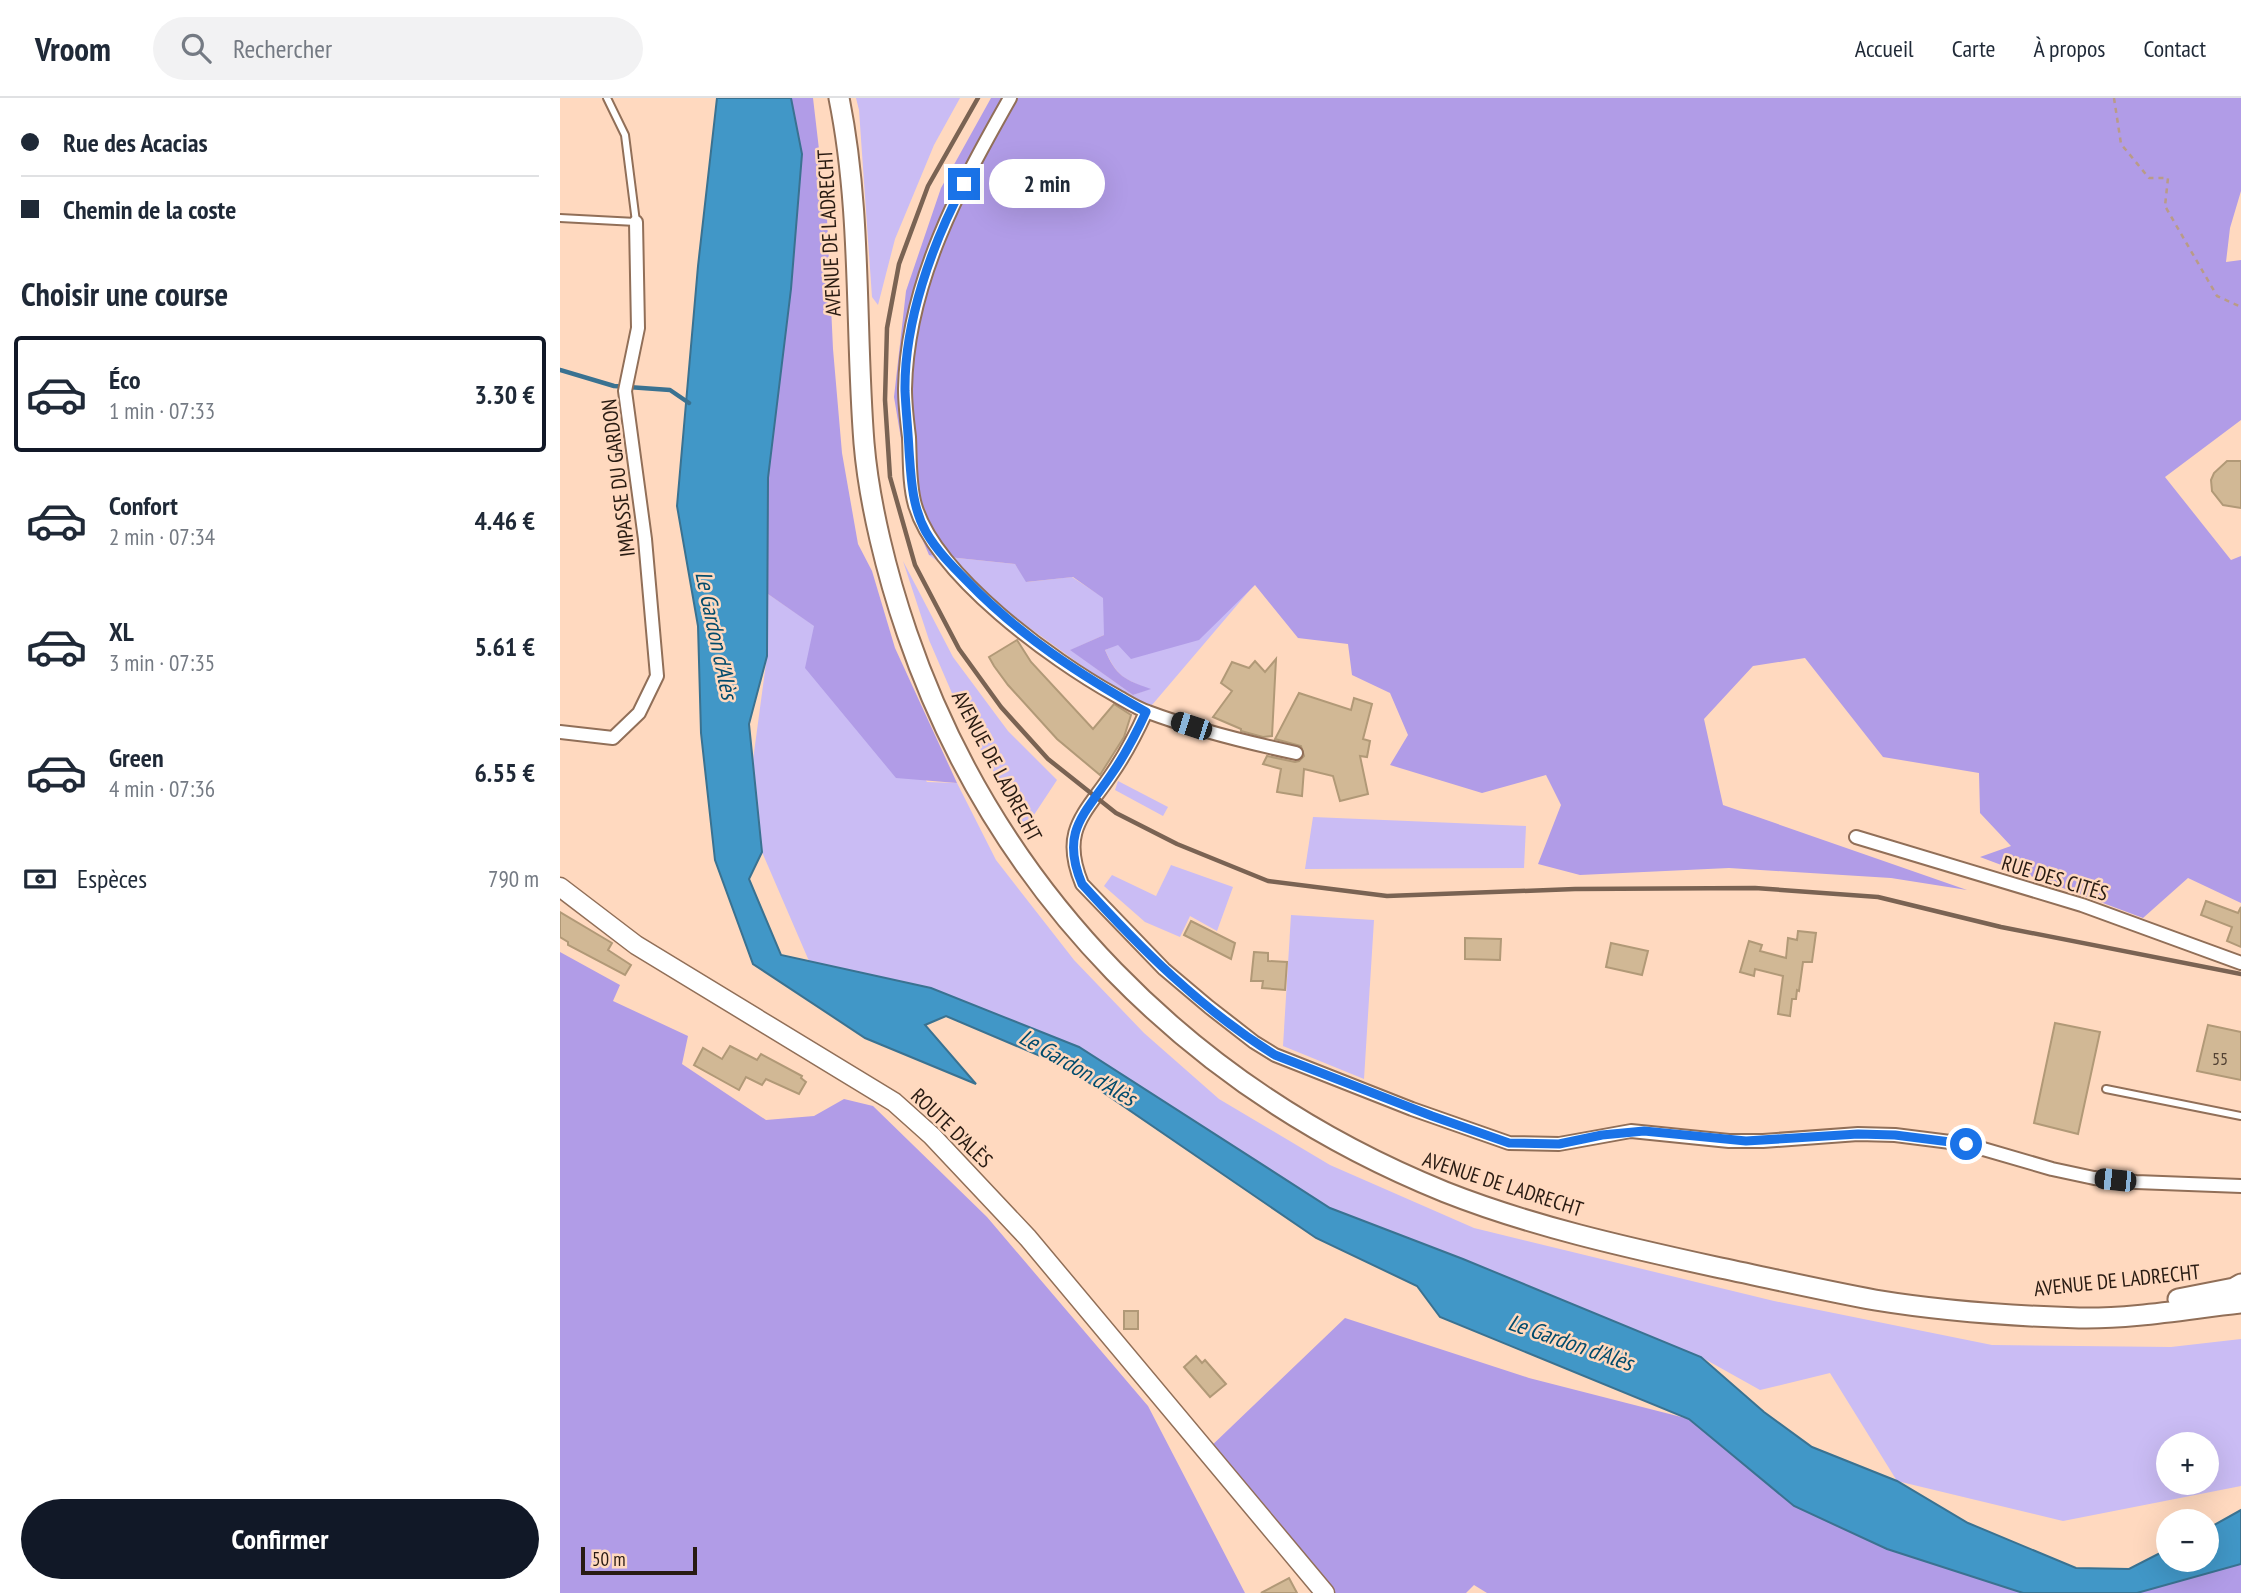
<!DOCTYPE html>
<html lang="fr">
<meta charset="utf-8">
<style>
body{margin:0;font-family:"PT Sans Narrow",sans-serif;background:#f2f2f3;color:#1f2937;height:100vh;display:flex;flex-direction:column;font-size:26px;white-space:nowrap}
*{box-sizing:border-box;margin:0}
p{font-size:23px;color:#747a83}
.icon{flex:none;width:38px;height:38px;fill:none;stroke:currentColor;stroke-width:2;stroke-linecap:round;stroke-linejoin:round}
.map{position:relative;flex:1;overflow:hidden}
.side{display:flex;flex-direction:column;background:#fff;width:560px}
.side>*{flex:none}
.top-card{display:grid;align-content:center;height:154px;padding:0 21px;background:#fff}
.buttons{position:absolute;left:1596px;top:1334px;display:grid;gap:14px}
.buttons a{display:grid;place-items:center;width:63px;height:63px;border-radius:50%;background:#fff;box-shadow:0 7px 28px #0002;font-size:35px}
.scale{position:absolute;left:21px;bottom:18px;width:116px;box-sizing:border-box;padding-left:7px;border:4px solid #291b12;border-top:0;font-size:19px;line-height:24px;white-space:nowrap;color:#291b12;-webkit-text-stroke:5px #ffd9bf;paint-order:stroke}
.end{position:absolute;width:32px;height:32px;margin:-16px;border:9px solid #1a73e8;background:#fff;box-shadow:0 0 0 4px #fff}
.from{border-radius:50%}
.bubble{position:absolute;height:49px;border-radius:24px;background:#fff;box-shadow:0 7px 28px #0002;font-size:23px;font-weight:800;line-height:49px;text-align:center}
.car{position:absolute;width:21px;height:42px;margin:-21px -10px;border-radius:9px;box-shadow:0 0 5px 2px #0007;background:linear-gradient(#222 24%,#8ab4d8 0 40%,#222 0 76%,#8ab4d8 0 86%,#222 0)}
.top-card b{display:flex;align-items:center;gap:24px;height:66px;font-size:26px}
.top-card b+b{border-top:2px solid #e0e1e3}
.top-card i{width:18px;height:18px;background:#1f2937}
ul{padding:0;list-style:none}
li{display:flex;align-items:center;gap:21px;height:116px;margin:0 14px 10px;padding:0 7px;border:4px solid transparent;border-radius:7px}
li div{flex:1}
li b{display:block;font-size:26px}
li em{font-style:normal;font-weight:800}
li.selected{border-color:#111827}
li>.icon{width:63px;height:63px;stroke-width:1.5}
h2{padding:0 21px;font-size:32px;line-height:84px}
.pay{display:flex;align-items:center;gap:18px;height:77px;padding:0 21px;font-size:26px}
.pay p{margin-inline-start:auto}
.button{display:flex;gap:14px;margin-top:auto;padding:14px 21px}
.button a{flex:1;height:80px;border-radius:42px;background:#111827;color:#fff;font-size:28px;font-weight:800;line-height:80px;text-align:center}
header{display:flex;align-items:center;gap:42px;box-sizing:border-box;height:98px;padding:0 35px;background:#fff;border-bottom:2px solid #e0e1e3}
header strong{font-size:33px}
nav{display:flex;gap:38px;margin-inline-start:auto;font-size:24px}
.search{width:490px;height:63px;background:#f2f2f3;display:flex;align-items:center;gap:18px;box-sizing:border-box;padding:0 24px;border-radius:38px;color:#747a83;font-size:26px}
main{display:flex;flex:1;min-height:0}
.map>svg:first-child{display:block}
.green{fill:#cabcf4;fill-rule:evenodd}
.forest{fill:#b19ce7}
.water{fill:#4197c7;stroke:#3a7291;stroke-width:2}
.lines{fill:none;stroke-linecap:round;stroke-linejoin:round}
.stream{stroke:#3a7291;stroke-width:4.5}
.building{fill:#d1b895;stroke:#b19977;stroke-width:2}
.service-casing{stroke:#916f58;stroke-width:10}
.minor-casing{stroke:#916f58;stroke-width:16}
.secondary-casing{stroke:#916f58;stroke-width:21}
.primary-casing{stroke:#916f58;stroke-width:23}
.path{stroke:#b99b87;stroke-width:2.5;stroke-dasharray:5 5;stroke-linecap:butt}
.service{stroke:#fff;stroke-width:6}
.minor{stroke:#fff;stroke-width:12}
.secondary{stroke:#fff;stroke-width:18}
.primary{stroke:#fff;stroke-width:19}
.rail{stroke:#7a6353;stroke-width:4.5}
.route{stroke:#1a73e8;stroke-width:9}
.labels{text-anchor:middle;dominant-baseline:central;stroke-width:5;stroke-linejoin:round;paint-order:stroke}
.number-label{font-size:18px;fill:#534233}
.street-label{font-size:21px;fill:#291b12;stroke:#ffd9bf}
.water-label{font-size:23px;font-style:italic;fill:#024b6c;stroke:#ffd9bf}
</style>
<header>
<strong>Vroom</strong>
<div class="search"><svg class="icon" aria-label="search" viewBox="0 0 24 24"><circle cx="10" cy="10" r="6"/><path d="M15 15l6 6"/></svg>Rechercher</div>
<nav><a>Accueil</a><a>Carte</a><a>À propos</a><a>Contact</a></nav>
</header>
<main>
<section class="side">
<div class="top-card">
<b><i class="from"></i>Rue des Acacias</b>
<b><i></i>Chemin de la coste</b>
</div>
<h2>Choisir une course</h2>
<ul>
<li class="selected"><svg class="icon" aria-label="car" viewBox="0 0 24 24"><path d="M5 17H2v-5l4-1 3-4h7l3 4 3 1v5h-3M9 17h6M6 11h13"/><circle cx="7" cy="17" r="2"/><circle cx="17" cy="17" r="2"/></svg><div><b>Éco</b><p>1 min · 07:33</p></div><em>3.30 €</em></li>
<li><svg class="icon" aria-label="car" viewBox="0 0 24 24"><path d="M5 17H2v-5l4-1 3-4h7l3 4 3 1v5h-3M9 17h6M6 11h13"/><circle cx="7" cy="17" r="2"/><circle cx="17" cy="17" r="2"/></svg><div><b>Confort</b><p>2 min · 07:34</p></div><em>4.46 €</em></li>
<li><svg class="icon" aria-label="car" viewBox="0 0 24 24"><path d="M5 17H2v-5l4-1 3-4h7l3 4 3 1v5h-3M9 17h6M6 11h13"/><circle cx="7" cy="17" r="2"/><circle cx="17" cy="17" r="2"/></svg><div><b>XL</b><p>3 min · 07:35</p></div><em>5.61 €</em></li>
<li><svg class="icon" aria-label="car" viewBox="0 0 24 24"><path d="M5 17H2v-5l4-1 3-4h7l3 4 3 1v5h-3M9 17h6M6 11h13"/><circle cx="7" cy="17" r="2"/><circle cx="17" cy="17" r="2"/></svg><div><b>Green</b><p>4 min · 07:36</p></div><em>6.55 €</em></li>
</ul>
<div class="pay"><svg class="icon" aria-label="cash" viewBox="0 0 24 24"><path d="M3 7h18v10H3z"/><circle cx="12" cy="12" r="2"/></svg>Espèces<p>790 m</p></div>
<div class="button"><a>Confirmer</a></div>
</section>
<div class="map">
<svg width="1681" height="1495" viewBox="0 0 1681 1495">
<rect width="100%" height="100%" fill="#ffd9bf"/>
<!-- green -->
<g class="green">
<polygon points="296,0 400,0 374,47 335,141 318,207 312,199 299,12"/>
<path d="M369,457L455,466L467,484L512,479L544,500V537L511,552L573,597L589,591C563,581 557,578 545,552L695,486L586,614Z"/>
<polygon points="343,463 393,559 448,633 497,682 466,729 404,623 369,542"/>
<path d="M208,496L255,528L367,684L397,685L436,762L514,862L584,935L659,1001L770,1067L914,1130L1214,1203L1432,1247L1611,1249L1681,1241V1388L1503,1423L1337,1383L1270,1275L1200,1292L1141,1259L903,1161L770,1110L519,949L371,890L249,863L202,754L193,662L207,558ZM1608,1346H1647V1384H1608Z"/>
<polygon points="558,683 608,709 603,718 555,692"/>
<polygon points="753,719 966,728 964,770 745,771"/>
<polygon points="611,767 673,789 657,833 630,818 620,839 585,824 544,788 552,777 596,798"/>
<polygon points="731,817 814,822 804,981 723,948"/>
</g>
<!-- forest -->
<g class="forest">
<polygon points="231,0 253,0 267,120 273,251 282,355 298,446 312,473 335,550 397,685 336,680 245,570 254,528 208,496 208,380 231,191 242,57"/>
<path d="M431,0H1681V93L1670,130L1666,164L1681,162V322L1605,379L1671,462L1681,458V805L1628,780L1583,820L1420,759L1451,748L1420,715L1419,675L1323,659L1245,560L1193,568L1144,621L1163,707L1407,792L1331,780L1169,770L1020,777L978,766L1001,707L986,677L922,695L830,667L848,637L830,595L792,577L788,546L738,540L695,487L639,542L571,561L558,547L545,552C556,578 565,582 591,591L573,597L510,552L544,537L543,500L513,479L466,484L455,466L369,457L355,424L334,299L346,193L381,90Z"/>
<polygon points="0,854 60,887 53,903 128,938 122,966 206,1022 254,1018 284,1001 313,1008 427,1119 588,1308 685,1495 0,1495"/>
<polygon points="785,1220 969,1280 1129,1321 1234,1408 1327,1451 1463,1495 927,1495 914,1487 906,1495 765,1495 646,1353"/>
<polygon points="1681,1466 1681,1495 1577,1495 1676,1467"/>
</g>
<!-- water -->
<polygon class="water" points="157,0 231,0 242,56 231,191 208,380 207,558 189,626 202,754 189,781 221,857 371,890 519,949 770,1110 903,1161 1141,1259 1204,1314 1252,1349 1337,1383 1408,1425 1516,1470 1569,1471 1608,1451 1608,1461 1647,1461 1647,1431 1681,1412 1681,1466 1577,1495 1463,1495 1327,1451 1234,1408 1129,1321 880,1219 857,1188 756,1140 506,969 386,918 365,927 416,986 305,940 193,866 155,762 141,635 138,528 117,408 138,168"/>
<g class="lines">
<!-- stream -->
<polyline class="stream" points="0,272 54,288 110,292 129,305"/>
</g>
<!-- building -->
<g class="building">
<polygon points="1667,363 1681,363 1681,410 1663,407 1652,393 1651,382 1654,375"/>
<polygon points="457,542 471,564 533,631 554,606 571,617 564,639 540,677 497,641 448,587 434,568 429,559"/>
<polygon points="716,561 712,638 703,639 681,633 681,631 653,619 672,593 661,585 672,564 689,570 695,563 705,574"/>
<polygon points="739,595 791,612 794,600 812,606 803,641 810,643 807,659 800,658 808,696 780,703 773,678 744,671 742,698 717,694 721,671 703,666 707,658 735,664 739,663 744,658 741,648 715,641"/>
<polygon points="1646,803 1678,815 1681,809 1681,849 1667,843 1672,829 1641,817"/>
<polygon points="0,814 52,845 48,852 71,867 65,877 8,847 8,844 0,839"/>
<polygon points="631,823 675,845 671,861 624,837"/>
<polygon points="1238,833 1256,835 1252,864 1243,864 1239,893 1237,892 1236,901 1232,901 1230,918 1218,916 1223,878 1195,871 1194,878 1180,874 1189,843 1202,847 1200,853 1226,860 1228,840 1237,842"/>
<polygon points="905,840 941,841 940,862 905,861"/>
<polygon points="1051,845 1088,853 1082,877 1046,869"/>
<polygon points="694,854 708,855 708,863 727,864 725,892 702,890 703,883 691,883"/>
<polygon points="1495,925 1540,934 1518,1036 1474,1025"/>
<polygon points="1648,927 1681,934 1681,982 1637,973"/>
<polygon points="170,948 197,962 201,956 242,978 241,980 246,984 239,996 206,981 202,987 186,979 179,992 134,967 143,950 162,961"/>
<rect x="564" y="1213" width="14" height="18"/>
<polygon points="636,1258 642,1265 645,1262 666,1286 650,1299 624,1269"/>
<polygon points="729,1480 737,1495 701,1495"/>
</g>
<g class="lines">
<defs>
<g id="service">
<polyline points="0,120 76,124 65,37 47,0"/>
<polyline points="1546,991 1681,1018"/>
</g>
<g id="minor">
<path d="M450,0C399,90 347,185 345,291C345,307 347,323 349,339C350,360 349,386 355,407C376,478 492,562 555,597C566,603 576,610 588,614C636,632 685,644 736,655"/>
<path d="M586,614C576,636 565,657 551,677C524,717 500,733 522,786L604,871L649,909L694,944L715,957L852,1011L949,1045L999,1046L1071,1033L1169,1043H1203L1298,1036L1335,1037L1406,1046L1492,1071L1534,1080L1576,1084L1681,1088"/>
<polyline points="0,634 53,640 79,615 97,578 85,441 65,293 78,230 76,124"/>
<polyline points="1296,739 1522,807 1681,865"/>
</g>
<polyline id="secondary" points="0,789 76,847 334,1004 372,1038 468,1140 765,1495"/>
<g id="primary">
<path d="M279,0C302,113 295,231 304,345C309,405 327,477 347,535C436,795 631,991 885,1094C971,1128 1065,1149 1156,1169C1209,1180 1261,1192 1315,1202C1382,1213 1452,1218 1519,1220C1574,1221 1627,1211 1681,1205"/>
<polyline points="1618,1201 1674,1190 1681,1186"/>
</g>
</defs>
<!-- service casing -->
<use href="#service" class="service-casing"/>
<!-- minor casing -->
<use href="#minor" class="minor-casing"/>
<!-- secondary casing -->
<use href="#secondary" class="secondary-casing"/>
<!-- primary casing -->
<use href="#primary" class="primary-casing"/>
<!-- path -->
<polyline class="path" points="1554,0 1561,46 1589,80 1608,80 1605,108 1657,198 1681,209"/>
<!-- service -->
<use href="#service" class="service"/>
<!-- minor -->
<use href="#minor" class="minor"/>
<!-- secondary -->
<use href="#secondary" class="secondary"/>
<!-- primary -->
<use href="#primary" class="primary"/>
<!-- rail -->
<polyline class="rail" points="418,0 368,88 339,166 327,230 325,302 330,379 355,467 399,551 441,609 488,661 556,715 617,746 708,783 827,798 1015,791 1195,790 1318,799 1441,829 1681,876"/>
</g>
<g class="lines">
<!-- route -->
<path class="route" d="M404,86C372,146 344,224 345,293C346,313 348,332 349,352C351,380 352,409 366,434C377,453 392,468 407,483C460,538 520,577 586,614C576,636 565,657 551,677C524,717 500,734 522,786C579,849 642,912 715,957L872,1018L949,1045L999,1046L1042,1037L1084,1033L1186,1043L1298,1036L1335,1037L1406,1046"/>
</g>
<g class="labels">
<!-- number labels -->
<g class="number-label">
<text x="1660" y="960">55</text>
</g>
<!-- street labels -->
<g class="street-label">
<text transform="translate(269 135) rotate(-93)">AVENUE DE LADRECHT</text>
<text transform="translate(58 380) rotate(-97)">IMPASSE DU GARDON</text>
<text transform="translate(437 668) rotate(62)">AVENUE DE LADRECHT</text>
<text transform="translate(1495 780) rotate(17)">RUE DES CITÉS</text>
<text transform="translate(392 1030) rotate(44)">ROUTE D'ALÈS</text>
<text transform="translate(943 1086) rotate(18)">AVENUE DE LADRECHT</text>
<text transform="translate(1557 1182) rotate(-6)">AVENUE DE LADRECHT</text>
</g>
<!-- water labels -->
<g class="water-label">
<text transform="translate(157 537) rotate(78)">Le Gardon d'Alès</text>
<text transform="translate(518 969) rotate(30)">Le Gardon d'Alès</text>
<text transform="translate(1011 1244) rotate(19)">Le Gardon d'Alès</text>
</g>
</g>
</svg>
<div class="buttons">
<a>+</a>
<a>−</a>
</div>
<div class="scale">50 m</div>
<i class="end from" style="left:1406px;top:1046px"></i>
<i class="end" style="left:404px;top:86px"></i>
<div class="bubble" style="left:429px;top:61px;width:116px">2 min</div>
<i class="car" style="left:631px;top:628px;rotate:288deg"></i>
<i class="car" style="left:1555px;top:1082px;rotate:276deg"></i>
</div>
</main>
